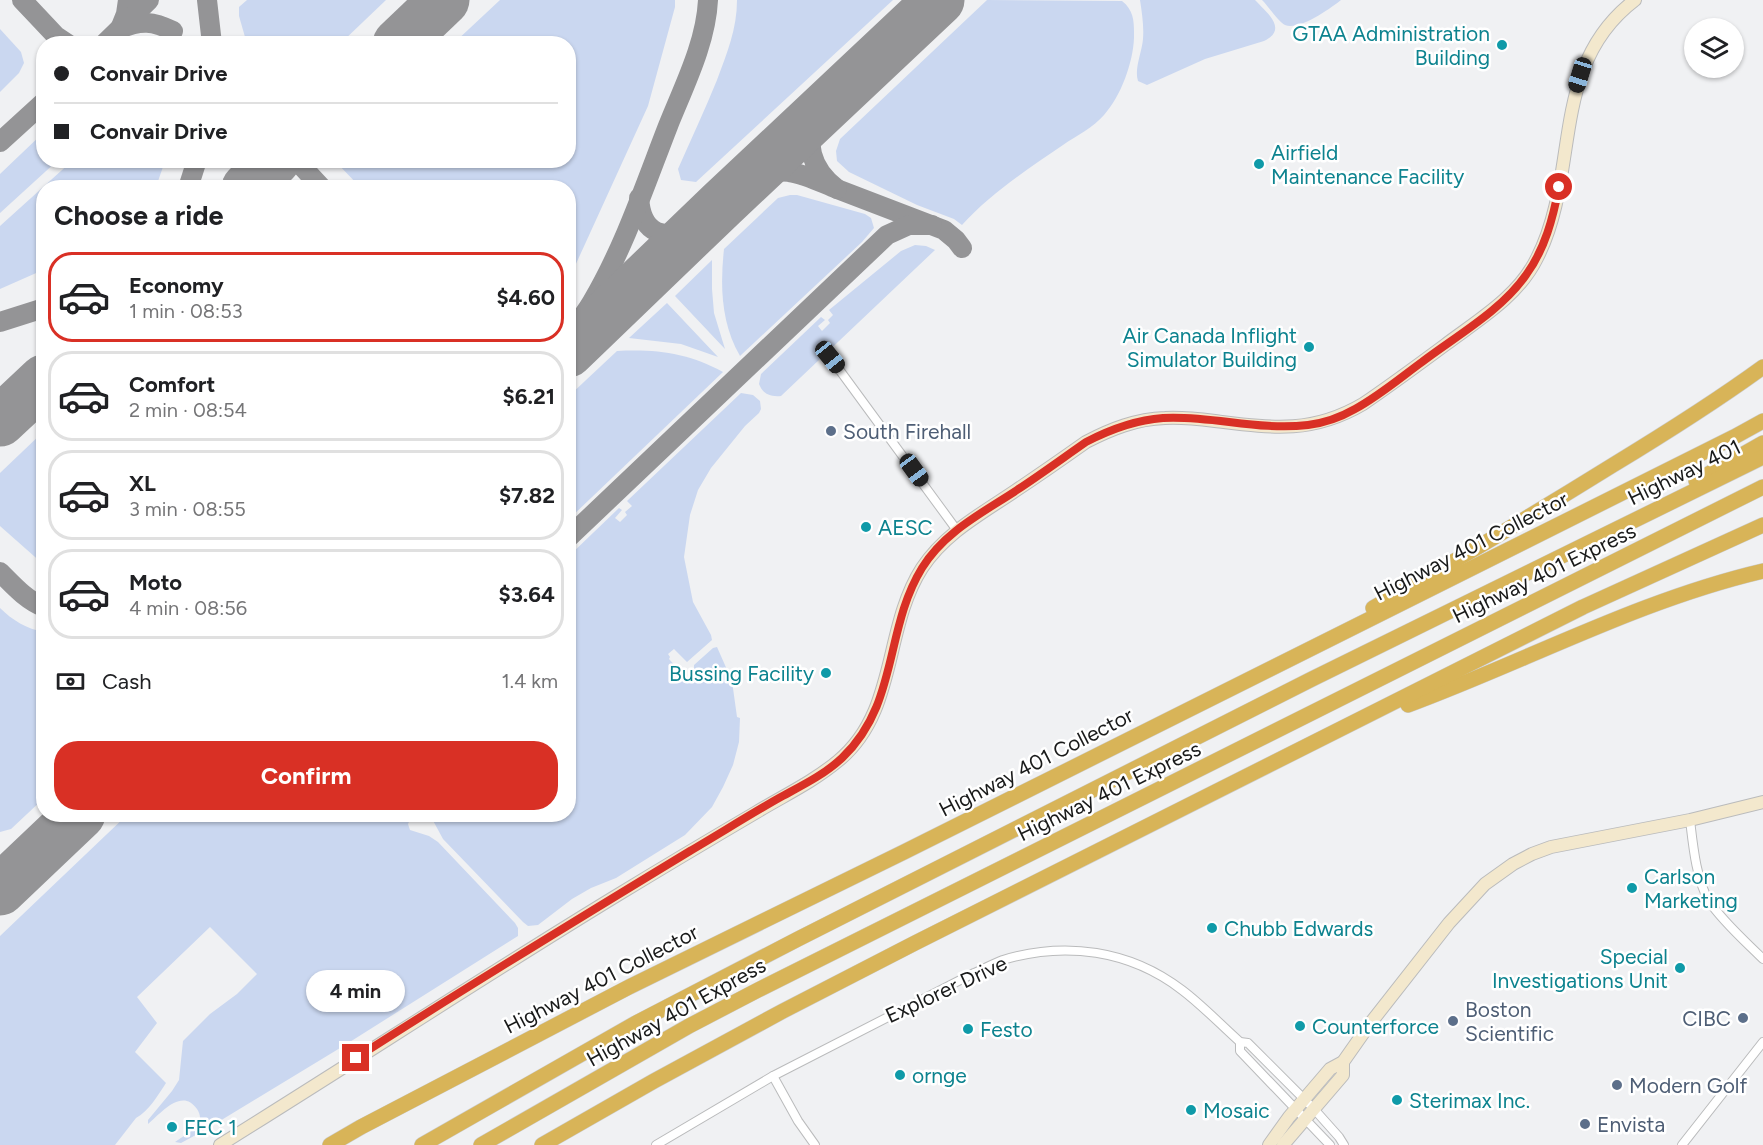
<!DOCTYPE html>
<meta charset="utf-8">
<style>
body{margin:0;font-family:Figtree,sans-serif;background:#f6f6f6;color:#202124;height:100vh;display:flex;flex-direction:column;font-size:22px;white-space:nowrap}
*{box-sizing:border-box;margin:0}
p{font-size:20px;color:#757577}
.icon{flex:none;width:33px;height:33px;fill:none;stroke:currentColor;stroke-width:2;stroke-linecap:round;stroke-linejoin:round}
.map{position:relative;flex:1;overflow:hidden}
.panel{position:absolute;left:36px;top:180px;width:540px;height:642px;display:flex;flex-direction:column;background:#fff;border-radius:24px;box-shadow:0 2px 4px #0004}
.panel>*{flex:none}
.hud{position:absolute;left:36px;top:36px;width:540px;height:132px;border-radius:24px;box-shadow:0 2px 4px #0004;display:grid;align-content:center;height:132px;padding:0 18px;background:#fff}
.tools{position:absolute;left:1684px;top:18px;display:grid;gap:12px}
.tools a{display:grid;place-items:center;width:60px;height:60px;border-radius:50%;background:#fff;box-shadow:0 2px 4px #0004;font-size:30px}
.end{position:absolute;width:27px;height:27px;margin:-14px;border:8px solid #d93025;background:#fff;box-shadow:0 0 0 3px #fff}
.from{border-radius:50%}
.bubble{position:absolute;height:42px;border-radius:21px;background:#fff;box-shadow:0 2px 4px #0004;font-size:20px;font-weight:700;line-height:42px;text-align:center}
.car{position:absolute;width:18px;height:36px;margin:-18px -9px;border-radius:8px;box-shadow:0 0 4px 2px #0007;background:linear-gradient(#222 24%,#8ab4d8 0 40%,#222 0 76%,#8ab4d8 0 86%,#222 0)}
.hud b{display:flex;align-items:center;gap:21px;height:57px;font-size:22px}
.hud b+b{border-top:2px solid #e0e0e0}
.hud i{width:15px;height:15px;background:#202124}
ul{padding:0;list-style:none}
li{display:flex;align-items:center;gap:18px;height:90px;margin:0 12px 9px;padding:0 6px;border:3px solid #e0e0e0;border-radius:24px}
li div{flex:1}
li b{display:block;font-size:22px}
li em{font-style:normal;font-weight:700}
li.active{border-color:#d93025}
li>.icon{width:54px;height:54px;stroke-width:1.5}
h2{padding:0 18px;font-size:27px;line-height:72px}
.pay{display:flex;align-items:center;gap:15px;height:66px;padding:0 18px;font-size:22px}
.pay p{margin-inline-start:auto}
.action{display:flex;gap:12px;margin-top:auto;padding:12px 18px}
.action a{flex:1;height:69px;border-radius:24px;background:#d93025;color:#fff;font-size:24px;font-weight:700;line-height:69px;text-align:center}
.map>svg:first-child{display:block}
.green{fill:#cad7f0}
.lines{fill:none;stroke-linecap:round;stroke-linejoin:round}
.taxiway{stroke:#949496;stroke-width:20}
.runway{stroke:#949496;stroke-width:51}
.street-casing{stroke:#babbbc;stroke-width:10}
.secondary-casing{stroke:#babbbc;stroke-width:14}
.highway-casing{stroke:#cccdcd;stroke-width:16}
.street{stroke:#fff;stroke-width:8}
.secondary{stroke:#f3e8cd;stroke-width:12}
.highway{stroke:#d8b458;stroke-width:15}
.route{stroke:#d93025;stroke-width:8}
.culture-dot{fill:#0f9aa8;stroke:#fff;stroke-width:2}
.service-dot{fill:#5c6f8a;stroke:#fff;stroke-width:2}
.labels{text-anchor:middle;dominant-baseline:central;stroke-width:5;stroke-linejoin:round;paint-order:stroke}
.culture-label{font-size:21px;fill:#0d838f;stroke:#fff;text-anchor:start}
.service-label{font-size:21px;fill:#4e5e75;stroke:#fff;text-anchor:start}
.street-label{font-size:21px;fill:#191a1a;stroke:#fff}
</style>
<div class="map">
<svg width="1763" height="1145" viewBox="0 0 1763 1145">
<rect width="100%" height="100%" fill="#f0f1f3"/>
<!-- green -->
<g class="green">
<polygon points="247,0 386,0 341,43 247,44 239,16 239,7"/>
<polygon points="500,0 675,0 675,7 648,106 575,266 569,278 568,188 360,187 335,161 568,160 568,44 454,43"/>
<path d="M737,0H893L696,182L681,180L678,169C691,139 705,110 717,80C727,53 737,29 737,0Z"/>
<path d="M987,0L1122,1C1135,11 1134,24 1134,38C1133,63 1121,96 1104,115C1094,127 1076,136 1063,145C1028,169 991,193 962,225L954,219L917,205L849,172L837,161L836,151L840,139Z"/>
<path d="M1140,0H1255C1266,12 1289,29 1264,41L1205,59L1147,85L1138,81C1134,69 1142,52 1143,39C1144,26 1142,13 1140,0Z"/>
<path d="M1262,0H1341C1331,8 1299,31 1285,25C1278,21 1268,6 1262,0Z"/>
<polygon points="0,29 21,52 24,63 19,73 0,92"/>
<polygon points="43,133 44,160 57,161 0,213 0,174"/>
<polygon points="72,161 165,161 156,187 44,188 43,270 0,289 0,226"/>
<path d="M790,195H797L865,214L871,218L874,228L862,242L740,356C721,323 720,286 724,249L778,198Z"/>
<path d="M915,245L926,246L935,250L781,396C770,397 763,394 759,384L761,374L821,317L825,320L818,326L822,331L830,323L828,320L833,315L829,310L901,251Z"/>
<polygon points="712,260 712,289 714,313 725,349 675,296"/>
<polygon points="667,303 718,357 681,344 629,338"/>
<path d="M617,351C657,349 688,353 723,372L569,519V396Z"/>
<polygon points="741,393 753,395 760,401 761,409 759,413 745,426 711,468 698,490 690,515 684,557 693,602 711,635 712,640 687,662 674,649 668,654 670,657 669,659 689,681 696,673 694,670 694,665 713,648 717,647 732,681 737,717 740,718 739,742 733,765 723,787 712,807 685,835 616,878 591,888 572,899 538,925 528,926 523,922 443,839 430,815 568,814 569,556 619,508 622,510 615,518 620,522 627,515 625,512 632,506 627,501"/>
<polygon points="43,432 43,564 0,526 0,473"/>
<path d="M0,608C12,620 27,629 44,632L43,799L11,829L0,832Z"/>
<path d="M128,814L412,815L408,824L410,830L429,836L438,842L515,923L518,928V936L345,1045L205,1130L181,1143L175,1142L197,1127C201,1121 201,1115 197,1109C182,1087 161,1113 148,1124V1120L172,1091L179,1080L183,1041L210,1014L237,994L257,974L210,927L137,997L157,1023L135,1052L166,1083C158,1095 149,1111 136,1118L115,1145H0V936Z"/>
</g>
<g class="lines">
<!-- taxiway -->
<g class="taxiway">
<polyline points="22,0 56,36 68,44"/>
<path d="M128,0L126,14L120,29C141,20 153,21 173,31"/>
<polyline points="207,0 212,44"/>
<polyline points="104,44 149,0"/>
<polyline points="0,142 44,102"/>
<polyline points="296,160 322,188"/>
<polyline points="188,188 197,160"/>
<polyline points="238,188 273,160"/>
<polyline points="837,189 944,230 956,240 962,248"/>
<path d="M639,198C642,237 665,239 696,229"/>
<path d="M697,231C721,208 753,166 789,172C805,174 822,183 837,189C812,170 800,140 823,112L875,62"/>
<polyline points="0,322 44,308"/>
<path d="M568,336C576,325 585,314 592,302C624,248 645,185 668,126C684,86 706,43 708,0"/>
<polyline points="568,538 887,235 909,225 932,225"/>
<path d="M0,572C13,585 26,600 44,607"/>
<polyline points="0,873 77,818"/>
</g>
<!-- runway -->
<g class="runway">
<polyline points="398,44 444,0"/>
<polyline points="247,188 275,160"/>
<polyline points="568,352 722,204 939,0"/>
<polyline points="0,421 44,380"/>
<polyline points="0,890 80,814"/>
</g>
<defs>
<g id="street">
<polyline points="830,357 956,529"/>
<path d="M1690,820C1693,845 1696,879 1709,901C1722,921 1746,942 1763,959"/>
<polyline points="1240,1042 1240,1051 1330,1145"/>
<polyline points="773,1076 798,1121 815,1145"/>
<path d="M656,1145L773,1076L974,973C983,969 993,964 1003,960C1065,941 1130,950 1182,990C1202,1005 1221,1025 1240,1042L1248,1043L1314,1109L1339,1137L1344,1145"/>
<polyline points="1682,1145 1763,1042"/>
</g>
<g id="secondary">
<path d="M220,1145C352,1063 483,977 616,896C662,868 709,840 755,813C783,796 813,782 838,761C898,712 883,629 922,568C945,533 981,514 1015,491C1039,475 1062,459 1086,442C1111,429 1136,419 1165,418C1182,417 1199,419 1215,421C1272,428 1312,434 1363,404C1391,385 1418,365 1445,345C1478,320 1518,297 1537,258C1581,172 1548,66 1635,0"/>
<polyline points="1269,1145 1289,1117 1330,1069 1343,1062 1369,1025 1449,923 1485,884 1513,864 1532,854 1551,847 1690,820 1763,802"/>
<polyline points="1283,1145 1343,1075 1343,1062"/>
</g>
<g id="highway">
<polyline points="1696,481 1763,443"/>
<path d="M1373,608C1454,562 1534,514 1613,465C1664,434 1715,402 1763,367"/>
<path d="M1408,705C1527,661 1639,600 1763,571"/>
<polyline points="330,1145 361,1127 629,987 904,852 1734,437 1763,421"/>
<polyline points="422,1145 636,1023 798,939 1312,679 1763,457"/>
<polyline points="481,1145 689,1026 758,990 1763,487"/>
<polyline points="542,1145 654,1081 783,1011 915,943 1583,607 1763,525"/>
</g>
</defs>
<!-- street casing -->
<use href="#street" class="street-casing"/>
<!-- secondary casing -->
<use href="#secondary" class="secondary-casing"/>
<!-- highway casing -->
<use href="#highway" class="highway-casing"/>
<!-- street -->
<use href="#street" class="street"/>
<!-- secondary -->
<use href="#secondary" class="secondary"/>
<!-- highway -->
<use href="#highway" class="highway"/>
</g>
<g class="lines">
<!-- route -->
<path class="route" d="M356,1058C466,987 578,919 690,851C719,834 749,815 779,798C801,786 824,775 842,758C899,704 884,630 922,568C944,532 982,513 1017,490C1040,475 1063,458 1086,442C1111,429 1135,420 1163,418C1211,415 1258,431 1308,425C1324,423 1341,417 1355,409C1379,396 1400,378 1422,362C1456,336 1501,311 1526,275C1545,249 1553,218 1559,187"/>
</g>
<!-- markers -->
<g class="culture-dot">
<circle cx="1502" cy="45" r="6"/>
<circle cx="1259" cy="164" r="6"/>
<circle cx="1309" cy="347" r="6"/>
<circle cx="866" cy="527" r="6"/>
<circle cx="826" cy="673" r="6"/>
<circle cx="1632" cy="888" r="6"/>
<circle cx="1212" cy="928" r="6"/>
<circle cx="1680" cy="968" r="6"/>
<circle cx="1300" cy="1026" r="6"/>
<circle cx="968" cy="1029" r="6"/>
<circle cx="900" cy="1075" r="6"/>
<circle cx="1397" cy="1100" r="6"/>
<circle cx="1191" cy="1110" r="6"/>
<circle cx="172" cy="1127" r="6"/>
</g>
<g class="service-dot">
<circle cx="831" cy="431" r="6"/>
<circle cx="1743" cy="1018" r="6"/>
<circle cx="1453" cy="1021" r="6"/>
<circle cx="1617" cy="1085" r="6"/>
<circle cx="1585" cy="1124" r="6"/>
</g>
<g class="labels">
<!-- culture labels -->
<g class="culture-label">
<text x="1490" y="33" text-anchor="end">GTAA Administration<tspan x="1490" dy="24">Building</tspan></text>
<text x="1271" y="152">Airfield<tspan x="1271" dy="24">Maintenance Facility</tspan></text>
<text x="1297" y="335" text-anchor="end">Air Canada Inflight<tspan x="1297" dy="24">Simulator Building</tspan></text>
<text x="878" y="527">AESC</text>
<text x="814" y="673" text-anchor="end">Bussing Facility</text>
<text x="1644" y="876">Carlson<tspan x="1644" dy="24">Marketing</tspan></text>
<text x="1224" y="928">Chubb Edwards</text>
<text x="1668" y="956" text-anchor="end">Special<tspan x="1668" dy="24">Investigations Unit</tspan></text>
<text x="1312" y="1026">Counterforce</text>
<text x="980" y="1029">Festo</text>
<text x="912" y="1075">ornge</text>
<text x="1409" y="1100">Sterimax Inc.</text>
<text x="1203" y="1110">Mosaic</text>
<text x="184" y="1127">FEC 1</text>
</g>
<!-- service labels -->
<g class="service-label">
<text x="843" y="431">South Firehall</text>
<text x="1465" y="1009">Boston<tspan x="1465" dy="24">Scientific</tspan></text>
<text x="1731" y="1018" text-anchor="end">CIBC</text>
<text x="1629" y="1085">Modern Golf</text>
<text x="1597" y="1124">Envista</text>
</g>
<!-- street labels -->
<g class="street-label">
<text transform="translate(1684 472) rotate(-26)">Highway 401</text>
<text transform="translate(1471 546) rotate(-27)">Highway 401 Collector</text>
<text transform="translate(1544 573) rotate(-26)">Highway 401 Express</text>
<text transform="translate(1036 762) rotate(-27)">Highway 401 Collector</text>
<text transform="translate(1109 791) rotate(-26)">Highway 401 Express</text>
<text transform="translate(601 979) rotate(-27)">Highway 401 Collector</text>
<text transform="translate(946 989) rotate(-25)">Explorer Drive</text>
<text transform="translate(676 1012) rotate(-29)">Highway 401 Express</text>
</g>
</g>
</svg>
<div class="tools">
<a><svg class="icon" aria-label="layers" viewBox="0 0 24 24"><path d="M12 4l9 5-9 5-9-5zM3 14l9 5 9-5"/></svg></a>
</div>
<i class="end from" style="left:1559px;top:187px"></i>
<i class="end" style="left:356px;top:1058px"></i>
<div class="bubble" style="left:306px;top:970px;width:99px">4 min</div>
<i class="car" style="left:1580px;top:75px;rotate:197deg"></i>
<i class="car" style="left:830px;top:357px;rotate:141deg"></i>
<i class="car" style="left:914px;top:470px;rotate:144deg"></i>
<div class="hud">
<b><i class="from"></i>Convair Drive</b>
<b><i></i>Convair Drive</b>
</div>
<section class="panel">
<h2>Choose a ride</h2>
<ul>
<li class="active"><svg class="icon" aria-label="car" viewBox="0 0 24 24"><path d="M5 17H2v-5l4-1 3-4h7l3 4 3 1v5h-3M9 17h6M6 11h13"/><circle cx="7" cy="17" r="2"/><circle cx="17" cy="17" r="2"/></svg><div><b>Economy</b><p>1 min · 08:53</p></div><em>$4.60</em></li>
<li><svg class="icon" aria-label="car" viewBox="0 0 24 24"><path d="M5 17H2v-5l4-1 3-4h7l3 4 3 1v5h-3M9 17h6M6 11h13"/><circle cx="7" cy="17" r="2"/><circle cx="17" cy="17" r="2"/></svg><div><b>Comfort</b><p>2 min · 08:54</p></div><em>$6.21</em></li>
<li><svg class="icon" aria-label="car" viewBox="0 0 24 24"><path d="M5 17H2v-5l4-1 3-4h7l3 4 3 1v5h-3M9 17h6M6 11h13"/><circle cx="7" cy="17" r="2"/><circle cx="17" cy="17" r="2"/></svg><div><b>XL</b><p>3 min · 08:55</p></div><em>$7.82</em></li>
<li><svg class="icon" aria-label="car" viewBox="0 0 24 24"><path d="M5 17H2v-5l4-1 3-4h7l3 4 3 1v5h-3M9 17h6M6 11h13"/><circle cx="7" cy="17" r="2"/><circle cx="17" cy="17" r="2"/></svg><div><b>Moto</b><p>4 min · 08:56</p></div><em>$3.64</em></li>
</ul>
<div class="pay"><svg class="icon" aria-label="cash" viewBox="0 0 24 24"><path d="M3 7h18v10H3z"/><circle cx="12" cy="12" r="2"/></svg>Cash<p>1.4 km</p></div>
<div class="action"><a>Confirm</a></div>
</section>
</div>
